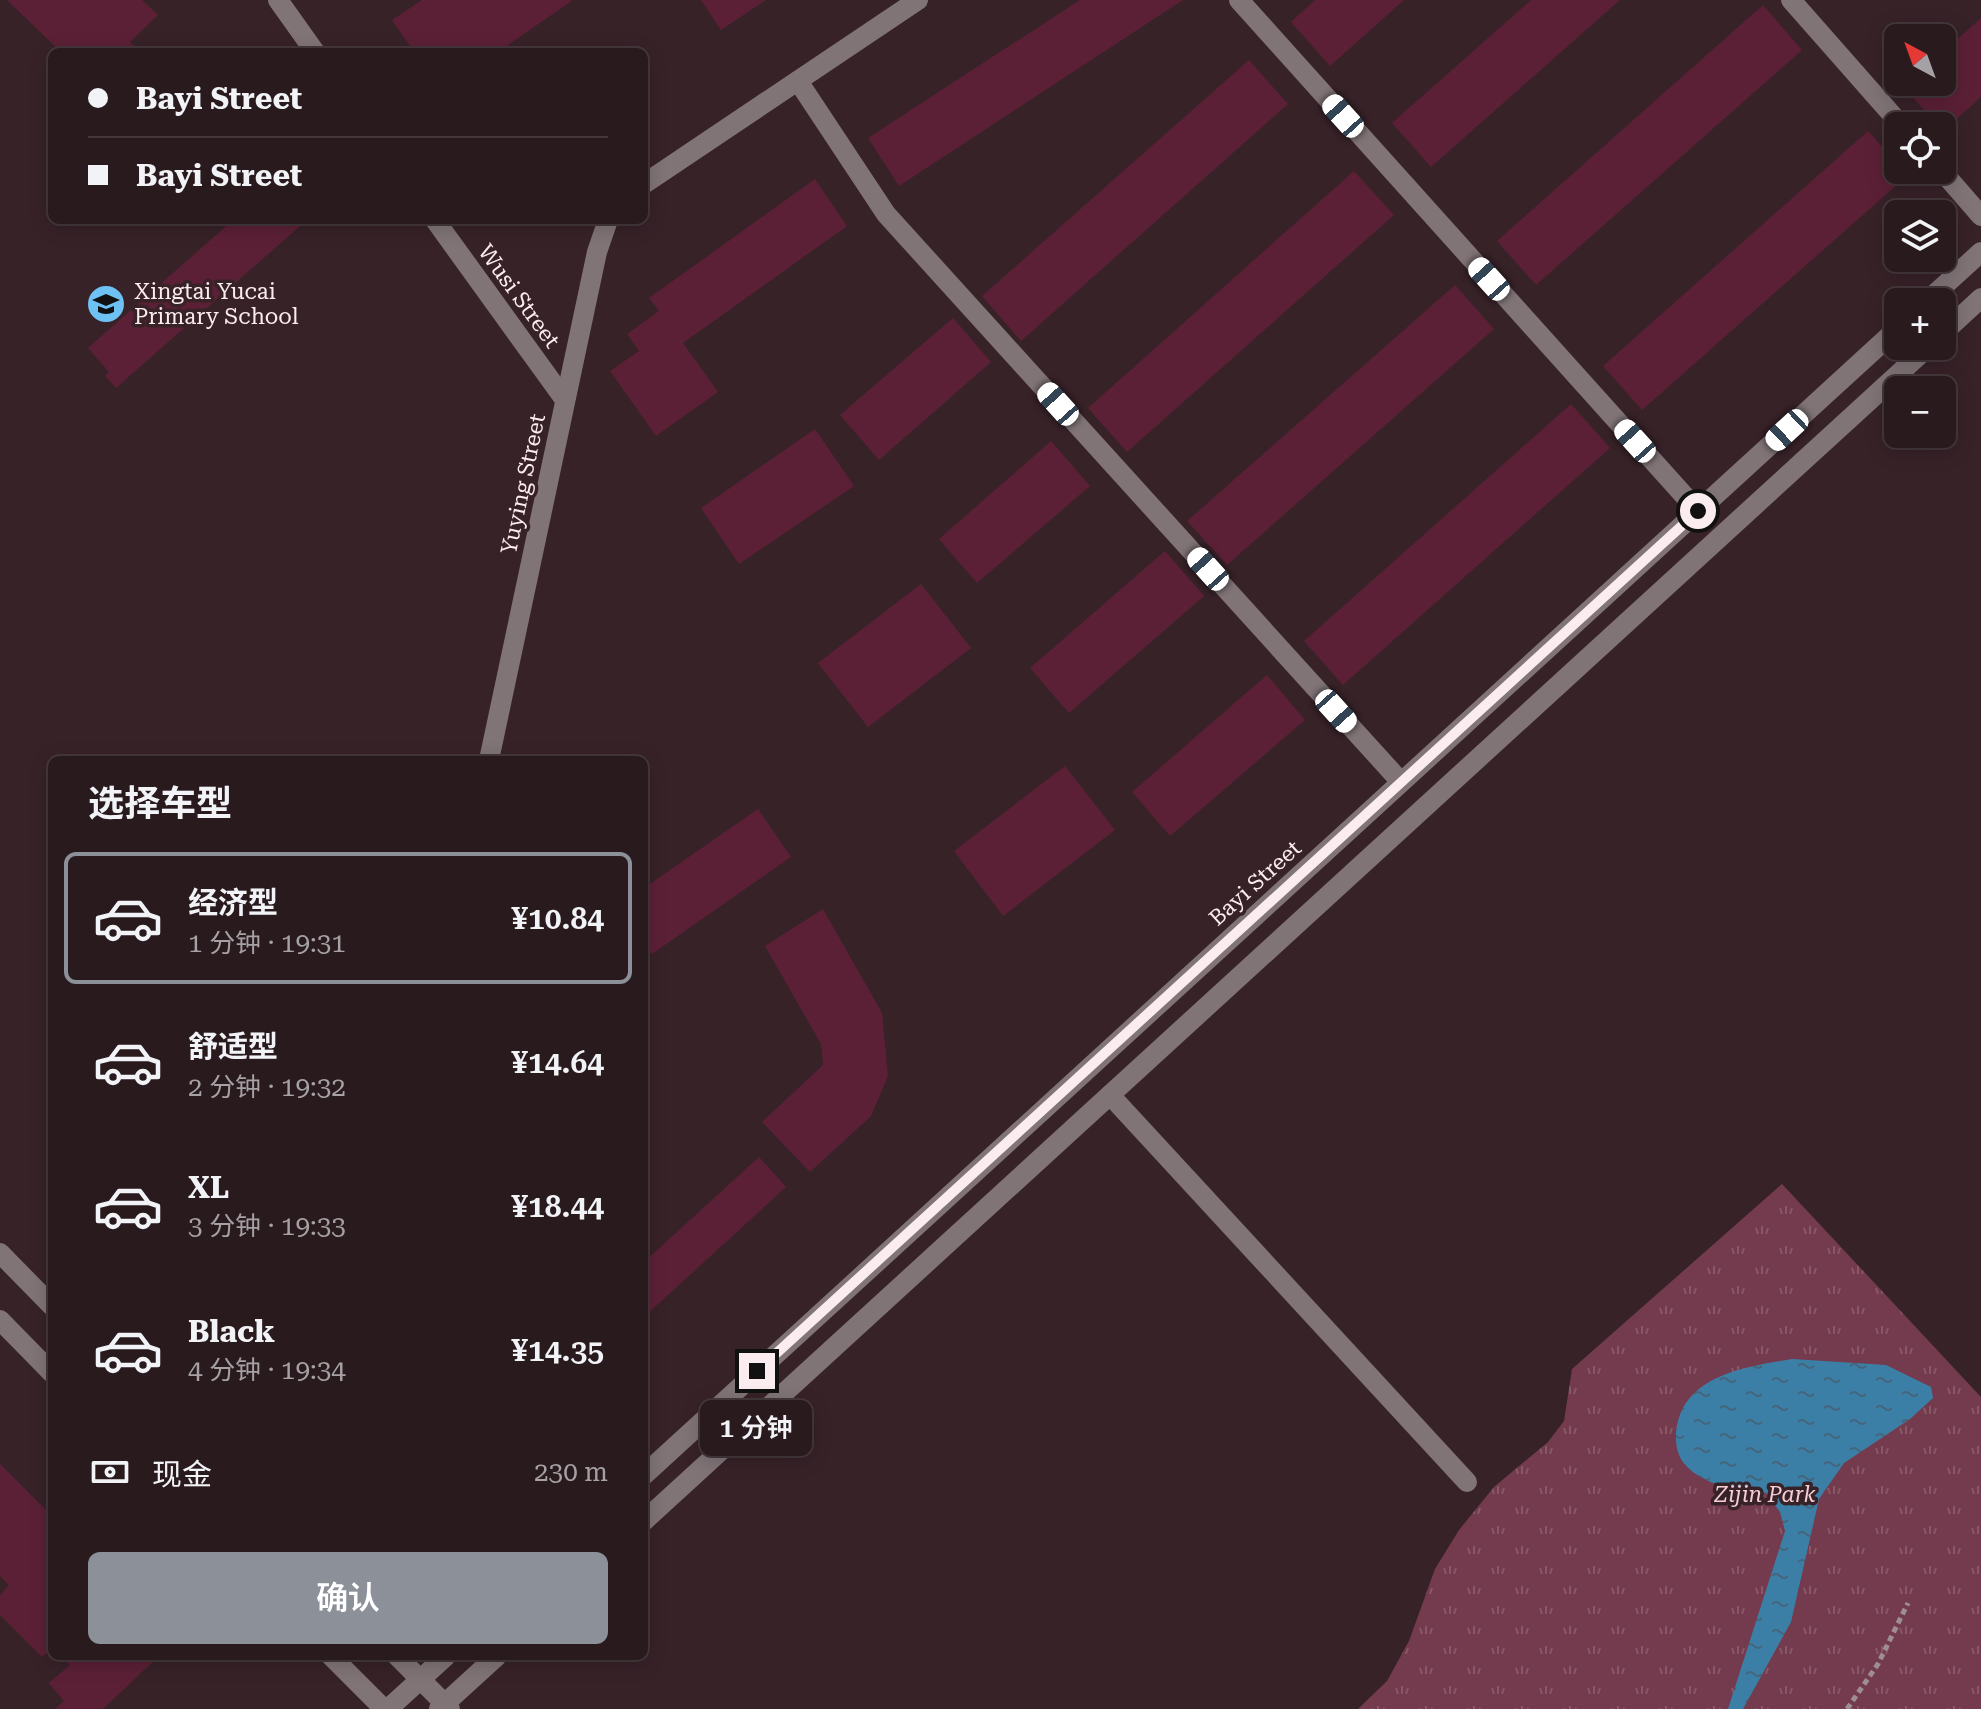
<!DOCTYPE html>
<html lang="zh">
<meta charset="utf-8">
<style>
body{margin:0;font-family:"Roboto Serif","Noto Sans SC",serif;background:#35272b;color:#f1f3f6;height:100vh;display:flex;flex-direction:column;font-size:30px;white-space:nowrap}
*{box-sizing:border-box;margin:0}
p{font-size:26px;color:#a5a1a4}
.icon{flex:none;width:44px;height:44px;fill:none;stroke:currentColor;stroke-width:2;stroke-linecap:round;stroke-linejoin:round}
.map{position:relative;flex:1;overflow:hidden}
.drawer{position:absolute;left:48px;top:756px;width:600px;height:904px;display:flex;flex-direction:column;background:#291a1e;border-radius:12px;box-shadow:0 4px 20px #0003,0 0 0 2px #45383c}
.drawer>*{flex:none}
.hud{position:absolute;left:48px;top:48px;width:600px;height:176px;border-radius:12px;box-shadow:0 4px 20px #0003,0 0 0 2px #45383c;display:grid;align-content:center;height:176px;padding:0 40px;background:#291a1e}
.needle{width:52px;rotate:319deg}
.buttons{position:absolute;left:1884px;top:24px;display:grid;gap:16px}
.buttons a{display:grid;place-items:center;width:72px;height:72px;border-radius:12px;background:#291a1e;box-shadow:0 4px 20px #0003,0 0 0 2px #45383c;font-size:40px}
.end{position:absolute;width:36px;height:36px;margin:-18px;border:10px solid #fbecef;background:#111;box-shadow:0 0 0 4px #111}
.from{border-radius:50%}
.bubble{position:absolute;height:56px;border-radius:12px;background:#291a1e;box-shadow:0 4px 20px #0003,0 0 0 2px #45383c;font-size:26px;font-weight:600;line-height:56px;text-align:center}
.car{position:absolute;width:24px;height:48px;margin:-24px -12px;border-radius:10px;box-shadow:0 0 6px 2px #0007;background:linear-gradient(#fff 24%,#345 0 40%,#fff 0 76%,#345 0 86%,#fff 0)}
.hud b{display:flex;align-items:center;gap:28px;height:76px;font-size:30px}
.hud b+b{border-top:2px solid #45383c}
.hud i{width:20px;height:20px;background:#f1f3f6}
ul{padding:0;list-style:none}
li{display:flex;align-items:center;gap:24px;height:132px;margin:0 16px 12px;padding:0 24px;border:4px solid transparent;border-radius:12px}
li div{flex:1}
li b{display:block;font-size:30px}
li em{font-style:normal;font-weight:600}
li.current{border-color:#8c9099}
li>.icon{width:72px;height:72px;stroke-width:1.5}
h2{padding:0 40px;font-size:36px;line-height:96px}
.pay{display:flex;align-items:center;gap:20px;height:88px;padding:0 40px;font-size:30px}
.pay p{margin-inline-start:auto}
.primary-button{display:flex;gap:16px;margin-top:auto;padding:16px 40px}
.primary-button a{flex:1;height:92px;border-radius:12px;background:#8c9099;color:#fff;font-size:32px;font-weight:600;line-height:92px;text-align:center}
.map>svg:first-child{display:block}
.park{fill:url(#park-tufts)}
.water{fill:url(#water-ripples)}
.building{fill:#5c2036}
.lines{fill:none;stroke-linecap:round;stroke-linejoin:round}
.path{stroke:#9e8d91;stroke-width:5;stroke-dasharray:6 4;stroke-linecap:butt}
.minor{stroke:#807477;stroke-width:20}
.route{stroke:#fbecef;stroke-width:10}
.labels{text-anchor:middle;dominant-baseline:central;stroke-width:7;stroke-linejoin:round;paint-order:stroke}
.poi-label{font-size:22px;fill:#fbecef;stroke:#372228;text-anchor:start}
.street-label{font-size:22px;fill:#fbecef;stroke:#372228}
.park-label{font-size:22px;font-style:italic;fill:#f6cdd7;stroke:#372228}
</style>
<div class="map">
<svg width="1981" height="1709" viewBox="0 0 1981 1709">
<defs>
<pattern id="park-tufts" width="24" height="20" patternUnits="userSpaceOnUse" patternTransform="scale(2)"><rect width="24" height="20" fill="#733b4d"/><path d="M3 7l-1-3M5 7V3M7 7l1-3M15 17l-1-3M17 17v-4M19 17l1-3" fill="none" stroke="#885867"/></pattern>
<pattern id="water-ripples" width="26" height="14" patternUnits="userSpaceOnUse" patternTransform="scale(2)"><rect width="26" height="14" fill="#3c7fa6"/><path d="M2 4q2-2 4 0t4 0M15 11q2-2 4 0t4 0" fill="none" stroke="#43667c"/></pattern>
</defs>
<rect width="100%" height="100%" fill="#372228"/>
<!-- park -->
<polygon class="park" points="1782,1184 1981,1397 1981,1709 1358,1709 1387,1681 1409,1641 1435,1569 1459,1530 1494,1487 1548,1442 1564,1421 1572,1369"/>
<!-- water -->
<path class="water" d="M1792,1359L1886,1365L1931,1387L1933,1398L1910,1419L1844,1463L1819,1499L1791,1622L1743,1709H1728L1785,1531L1780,1512L1766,1493C1748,1488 1722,1488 1706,1480C1687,1470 1676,1459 1676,1438C1677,1376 1744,1367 1792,1359Z"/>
<!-- building -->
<g class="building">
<polygon points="7,0 142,0 158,15 130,42 140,52 61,52"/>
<polygon points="422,0 573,0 498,52 414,52 392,20"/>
<polygon points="701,0 766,0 721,30"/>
<polygon points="1080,0 1183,0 899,186 868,138"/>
<polygon points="1315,0 1404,0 1330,66 1291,22"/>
<polygon points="1531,0 1620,0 1431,167 1392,123"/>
<polygon points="1763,5 1802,50 1536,285 1497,241"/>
<polygon points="1981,18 1981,97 1942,132 1942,126 1938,126 1904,87 1909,82 1942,82 1942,53"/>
<polygon points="1249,60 1288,104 1021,341 982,296"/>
<polygon points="1868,131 1898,164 1898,170 1908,175 1642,410 1603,366"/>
<polygon points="1354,171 1394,215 1127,452 1088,408"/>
<polygon points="815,179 847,226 683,343 718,392 656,436 610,371 639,351 627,334 659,311 649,298"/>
<polygon points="233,220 307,220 116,388 105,376 109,372 88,348"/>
<polygon points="1455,285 1494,329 1227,565 1187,521"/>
<polygon points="953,318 991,362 879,460 840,415"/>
<polygon points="1571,404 1610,448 1343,685 1304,641"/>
<polygon points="815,429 854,486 739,564 701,508"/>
<polygon points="1051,441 1090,486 977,583 939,539"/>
<polygon points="1165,551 1204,596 1069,713 1030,668"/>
<polygon points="921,584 971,648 868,727 818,663"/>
<polygon points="1267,675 1305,720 1170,836 1132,792"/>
<polygon points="1065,766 1115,830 1003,916 954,851"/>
<polygon points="758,809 791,857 652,954 644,942 644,888"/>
<polygon points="823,909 882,1013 888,1076 871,1116 810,1172 762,1122 823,1065 821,1044 765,946"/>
<polygon points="759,1157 786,1187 644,1317 644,1262"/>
<polygon points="0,1464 52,1516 52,1648 42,1657 0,1615 0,1595 9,1585 0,1576"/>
<polygon points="62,1656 159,1656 103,1709 55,1709 64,1701 49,1683 70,1665"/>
</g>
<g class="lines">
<!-- path -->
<polyline class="path" points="1847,1709 1878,1664 1908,1603"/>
<!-- minor -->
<g class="minor">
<polyline points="278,0 315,52"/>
<polyline points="1239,0 1698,511"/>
<polyline points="1791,0 1902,126"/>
<polyline points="798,81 886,214 1401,782"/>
<polyline points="1941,170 1981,216"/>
<polyline points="644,184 918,0"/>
<polyline points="435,220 565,400"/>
<polyline points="1926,302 1981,252"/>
<polyline points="1942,334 1981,298"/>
<polyline points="489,760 597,252 608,220"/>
<polyline points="1110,1095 1467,1482"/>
<polyline points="0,1253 52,1306"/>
<polyline points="0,1320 52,1373"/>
<polyline points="644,1475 1898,328"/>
<polyline points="644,1521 1929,346"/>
<polyline points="331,1656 384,1709"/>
<polyline points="397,1656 450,1709"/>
<polyline points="388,1709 446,1656"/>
<polyline points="439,1709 497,1656"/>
</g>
</g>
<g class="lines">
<!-- route -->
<polyline class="route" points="757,1371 1698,511"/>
</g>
<!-- icons -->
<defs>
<symbol id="school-disc" viewBox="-11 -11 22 22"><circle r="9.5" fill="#6ec2f3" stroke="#372228"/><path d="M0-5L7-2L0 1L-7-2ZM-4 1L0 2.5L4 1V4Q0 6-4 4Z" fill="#111"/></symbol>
</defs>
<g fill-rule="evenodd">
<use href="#school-disc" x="84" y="282" width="44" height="44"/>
</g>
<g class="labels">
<!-- poi labels -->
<g class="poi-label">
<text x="134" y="291">Xingtai Yucai<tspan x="134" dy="25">Primary School</tspan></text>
</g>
<!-- street labels -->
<g class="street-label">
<text transform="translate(519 296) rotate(54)">Wusi Street</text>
<text transform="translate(523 484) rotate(-78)">Yuying Street</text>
<text transform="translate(1255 883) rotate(-42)">Bayi Street</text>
</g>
<!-- park labels -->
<g class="park-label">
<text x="1765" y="1494">Zijin Park</text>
</g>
</g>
</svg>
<div class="buttons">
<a><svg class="needle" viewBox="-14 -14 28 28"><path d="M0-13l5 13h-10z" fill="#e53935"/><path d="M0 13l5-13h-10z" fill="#a5a1a4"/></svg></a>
<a><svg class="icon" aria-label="locate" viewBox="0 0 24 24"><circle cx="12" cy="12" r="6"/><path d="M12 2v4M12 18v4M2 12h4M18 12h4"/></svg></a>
<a><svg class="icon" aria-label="layers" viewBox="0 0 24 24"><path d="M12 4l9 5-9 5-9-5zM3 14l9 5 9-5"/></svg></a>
<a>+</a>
<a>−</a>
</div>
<i class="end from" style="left:1698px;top:511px"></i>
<i class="end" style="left:757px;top:1371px"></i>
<div class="bubble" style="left:700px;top:1400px;width:112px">1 分钟</div>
<i class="car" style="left:1343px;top:116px;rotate:318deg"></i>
<i class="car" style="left:1489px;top:279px;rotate:318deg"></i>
<i class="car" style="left:1058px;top:404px;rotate:318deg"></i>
<i class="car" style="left:1787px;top:430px;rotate:227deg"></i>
<i class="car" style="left:1635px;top:441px;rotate:318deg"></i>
<i class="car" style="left:1208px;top:569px;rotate:318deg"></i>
<i class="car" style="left:1336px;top:711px;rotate:138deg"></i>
<div class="hud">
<b><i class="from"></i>Bayi Street</b>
<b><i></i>Bayi Street</b>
</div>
<section class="drawer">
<h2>选择车型</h2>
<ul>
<li class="current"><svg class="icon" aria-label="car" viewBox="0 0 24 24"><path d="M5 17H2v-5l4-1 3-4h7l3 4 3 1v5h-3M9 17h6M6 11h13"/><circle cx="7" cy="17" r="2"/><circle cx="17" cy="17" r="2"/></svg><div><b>经济型</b><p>1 分钟 · 19:31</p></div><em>¥10.84</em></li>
<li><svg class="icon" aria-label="car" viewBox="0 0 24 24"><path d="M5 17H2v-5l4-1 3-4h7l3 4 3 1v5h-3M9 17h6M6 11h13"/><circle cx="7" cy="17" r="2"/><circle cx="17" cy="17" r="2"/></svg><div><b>舒适型</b><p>2 分钟 · 19:32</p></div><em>¥14.64</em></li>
<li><svg class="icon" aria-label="car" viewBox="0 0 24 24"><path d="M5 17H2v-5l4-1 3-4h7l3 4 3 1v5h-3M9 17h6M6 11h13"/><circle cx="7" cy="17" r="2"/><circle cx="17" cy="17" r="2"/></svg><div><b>XL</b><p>3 分钟 · 19:33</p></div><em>¥18.44</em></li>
<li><svg class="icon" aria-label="car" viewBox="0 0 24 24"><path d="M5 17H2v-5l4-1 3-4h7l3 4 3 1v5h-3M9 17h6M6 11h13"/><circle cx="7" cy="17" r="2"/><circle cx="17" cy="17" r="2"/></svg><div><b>Black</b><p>4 分钟 · 19:34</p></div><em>¥14.35</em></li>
</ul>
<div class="pay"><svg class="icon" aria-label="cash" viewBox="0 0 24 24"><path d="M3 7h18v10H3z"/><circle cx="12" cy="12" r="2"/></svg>现金<p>230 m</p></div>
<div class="primary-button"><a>确认</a></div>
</section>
</div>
